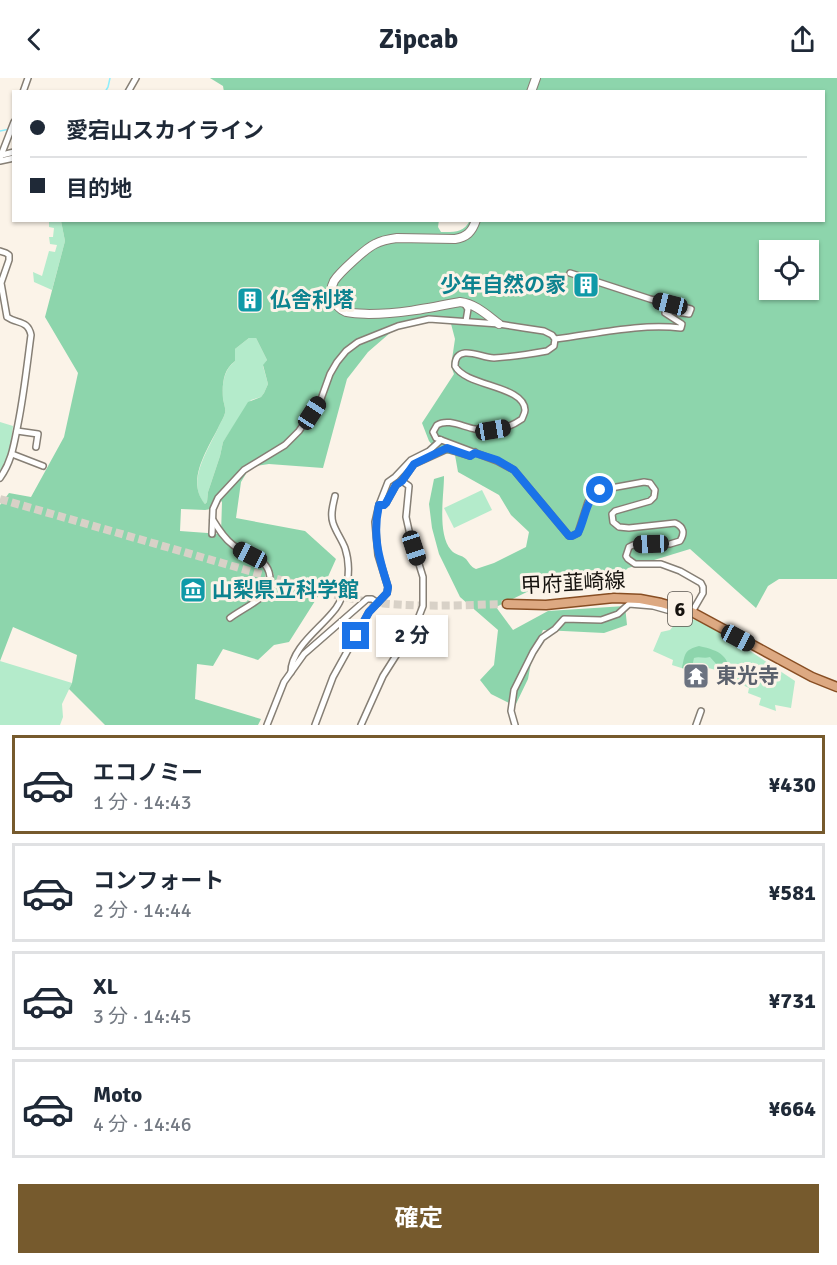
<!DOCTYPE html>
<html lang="ja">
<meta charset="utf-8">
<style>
body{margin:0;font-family:Signika,"Noto Sans JP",sans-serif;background:#f6f6f7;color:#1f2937;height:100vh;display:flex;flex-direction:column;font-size:22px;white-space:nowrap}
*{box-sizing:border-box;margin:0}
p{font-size:20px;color:#747a83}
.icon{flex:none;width:33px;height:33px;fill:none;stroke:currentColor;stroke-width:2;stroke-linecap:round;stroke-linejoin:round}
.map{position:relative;height:647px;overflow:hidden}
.side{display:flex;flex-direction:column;background:#fff;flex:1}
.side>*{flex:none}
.banner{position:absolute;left:12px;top:12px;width:813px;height:132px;border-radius:0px;box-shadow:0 2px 4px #0004;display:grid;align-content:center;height:132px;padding:0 18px;background:#fff}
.buttons{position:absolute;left:759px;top:162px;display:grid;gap:12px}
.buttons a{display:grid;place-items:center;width:60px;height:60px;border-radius:0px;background:#fff;box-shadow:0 2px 4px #0004;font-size:30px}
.end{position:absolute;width:27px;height:27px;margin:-14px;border:8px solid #1a73e8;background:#fff;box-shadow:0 0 0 3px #fff}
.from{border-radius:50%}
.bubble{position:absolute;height:42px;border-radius:0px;background:#fff;box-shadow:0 2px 4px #0004;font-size:20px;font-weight:700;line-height:42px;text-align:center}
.car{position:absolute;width:18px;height:36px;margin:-18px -9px;border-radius:8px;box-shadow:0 0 4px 2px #0007;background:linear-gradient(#222 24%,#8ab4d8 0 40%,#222 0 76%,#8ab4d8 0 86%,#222 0)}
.banner b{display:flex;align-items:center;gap:21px;height:57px;font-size:22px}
.banner b+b{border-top:2px solid #e0e1e3}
.banner i{width:15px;height:15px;background:#1f2937}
ul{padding:10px 0 0;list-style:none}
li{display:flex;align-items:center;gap:18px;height:99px;margin:0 12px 9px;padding:0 6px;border:3px solid #e0e1e3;border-radius:0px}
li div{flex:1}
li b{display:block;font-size:22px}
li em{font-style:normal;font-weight:700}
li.current{border-color:#765a2d}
li>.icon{width:54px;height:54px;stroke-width:1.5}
.cta{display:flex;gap:12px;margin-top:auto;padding:12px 18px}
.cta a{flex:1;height:69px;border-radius:0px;background:#765a2d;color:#fff;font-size:24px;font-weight:700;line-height:69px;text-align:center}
header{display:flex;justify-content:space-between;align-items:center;height:78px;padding:0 18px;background:#fff;font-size:27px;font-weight:700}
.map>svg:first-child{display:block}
.green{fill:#b4ebcb}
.forest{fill:#8dd5ac;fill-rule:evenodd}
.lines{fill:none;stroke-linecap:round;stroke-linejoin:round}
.stream{stroke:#8feefc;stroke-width:1.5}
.primary-tunnel{stroke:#d8d1c7;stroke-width:8;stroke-dasharray:8 4;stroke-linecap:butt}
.minor-casing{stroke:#867f75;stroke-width:8}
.secondary-casing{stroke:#867f75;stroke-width:10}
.primary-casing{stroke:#884e23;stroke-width:11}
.minor{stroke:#fff;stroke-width:5}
.secondary{stroke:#fff;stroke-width:8}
.primary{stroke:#dda982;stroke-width:8}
.route{stroke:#1a73e8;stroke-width:8}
.labels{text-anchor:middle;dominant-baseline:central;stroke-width:6;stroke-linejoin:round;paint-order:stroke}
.shield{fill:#fbf3e8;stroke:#5a564f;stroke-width:1.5}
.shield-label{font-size:20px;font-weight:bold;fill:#15120e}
.culture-label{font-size:21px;font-weight:bold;fill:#0d838f;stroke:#fbf3e8;text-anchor:start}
.street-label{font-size:21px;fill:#15120e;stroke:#fbf3e8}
.worship-label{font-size:21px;font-weight:bold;fill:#5b616d;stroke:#fbf3e8;text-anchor:start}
</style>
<header><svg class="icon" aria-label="back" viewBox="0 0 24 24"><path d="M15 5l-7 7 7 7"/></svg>Zipcab<svg class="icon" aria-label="share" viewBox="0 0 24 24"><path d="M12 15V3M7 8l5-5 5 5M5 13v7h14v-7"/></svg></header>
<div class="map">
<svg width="837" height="647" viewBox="0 0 837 647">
<rect width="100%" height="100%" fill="#fbf3e8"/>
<!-- green -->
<g class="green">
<polygon points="49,143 61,143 65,163 52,212 34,204 33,194 42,198 49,173 55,174 57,167 50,166 49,159 53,159 54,150 49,149"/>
<path d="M249,260H256L267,282L263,288L268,306L264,315L261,319L251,322L223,364L220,378L208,414L207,424L205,426C185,404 209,371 219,348C221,344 224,339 225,335C226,331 224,326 223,321C222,306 223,293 235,283V271Z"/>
<polygon points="0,344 13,348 8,389 0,400"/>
<polygon points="482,412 492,432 454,450 444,430"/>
<polygon points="680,540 697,542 726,557 795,603 791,630 775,627 776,633 759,627 761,620 748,615 749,610 719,596 720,593 708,590 705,602 702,601 704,594 692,591 691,593 672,587 673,582 653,573 661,554 670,552"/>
<polygon points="0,583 72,605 62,626 63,639 60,647 0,647"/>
</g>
<!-- forest -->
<g class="forest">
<path d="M210,0H837V501H779L768,508L756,530L690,471L628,490L613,504L535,510L496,529L513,552L548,533L625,528L627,547L604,555L543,552L533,574L528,601L515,628L491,616L480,602L494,587L498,552L460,519L439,476L432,450L429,426L434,401L444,398C444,418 437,455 451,472C455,477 462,477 466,481C470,486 470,488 476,491L494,485L526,469L529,454L511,437L499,417L458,394L455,377L438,374L429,363L422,345L454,296L451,288L455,261L450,242L429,241L398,248L368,274L347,301L323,390L269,386L250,389L241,404L236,440L305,453L336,481L322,512L289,564L274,567L258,582L223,571L213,588L197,586L195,621L261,641L258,647H105L69,611L72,605L77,577L13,549L0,583V427L9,415L31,419L64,359L78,295L45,239L65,163L61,143L439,142L438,149L441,154C454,154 464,155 470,142H824V14H224L223,8ZM770,172H808V212H770ZM249,260H256L267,282L263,287L268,306L264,315L261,319L248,324L223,364L220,378L208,414L207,424L205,426C185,403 208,371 219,348C221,344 224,339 225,335C226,331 224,326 223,321C222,306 223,292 235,283V271ZM218,420L222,424L221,456L180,453L181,431L205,432L211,431Z"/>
<path d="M699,568C721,573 729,577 731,601L724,603L721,601L718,588L710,579C704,581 699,578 694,580L691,593L682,590C685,576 684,572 699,568Z"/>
</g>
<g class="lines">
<!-- stream -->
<g class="stream">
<polyline points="105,14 108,9 110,0"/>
<polyline points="0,53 10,51"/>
</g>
<!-- primary-tunnel -->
<path class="primary-tunnel" d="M0,421L326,515C341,518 356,522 371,524C416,530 462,527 507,526"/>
<defs>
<g id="minor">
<polyline points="23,14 28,0"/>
<polyline points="128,14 136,0"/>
<polyline points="2,77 14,74"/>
<polyline points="0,80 14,44"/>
<polyline points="0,83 14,80"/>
<path d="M0,173L6,175L9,177V182L1,205L7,239C17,246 28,242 31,257C27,287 24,316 18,346C14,366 12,383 0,400"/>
<polyline points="464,225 468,231 466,243"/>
<path d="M555,261C596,256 640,245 681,250L682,246L665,235L666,232L689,236L691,231L650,221L570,195"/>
<polyline points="17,353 38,356 36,369"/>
<polyline points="12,376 43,388"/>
<polyline points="379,427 384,427 386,425 396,407 402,403 414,386 447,371 470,378 475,374"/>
<path d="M213,442C219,452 224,460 233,467C247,478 268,479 270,499C271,506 269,511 265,516C256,525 241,532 230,540"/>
<path d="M212,456L213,431L218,420L244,392L285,367L299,353L321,321L330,296L337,284L346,273L358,264L398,248L429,241L499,246L524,250L544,253L552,257L555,261L554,268L547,273C530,276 512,279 494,280C484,280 475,274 465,275C457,276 455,281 455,288C466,309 524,307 525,332C525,335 523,338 522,341C508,351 491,354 475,351C463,349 448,340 437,347L433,354L436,360L497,383L514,392L569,458H572L578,455L588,424L593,417L600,412L644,404L650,405L655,412L654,419L650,423L615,433L612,436L613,444L619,449L629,450L675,445C684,449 685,455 680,463L670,466L633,467L629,469L626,478L628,481L635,486H661L680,493L701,505L703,509V515L692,534L688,538L653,528L629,526L618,536L601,542L564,541L555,551L542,560L533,574L514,612L511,633L515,647"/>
<path d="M291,594C291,571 318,552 332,535C339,528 342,520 345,511C350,499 349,482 345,470C342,462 336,454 333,445C330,436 333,427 335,418"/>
<polyline points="267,647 284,604 304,576 367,521 372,521 378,525"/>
<polyline points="315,647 333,599 369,534 387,515 388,509 378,477 375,444 379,427 388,404 395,399 411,382 429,373 441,362"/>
<polyline points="361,647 383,598 416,546 423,528 423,499 410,457 406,439 409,408 402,403"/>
<polyline points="696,647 701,633"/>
</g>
<g id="secondary">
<polyline points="531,14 536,0"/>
<path d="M476,142C472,154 467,159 455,161L397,160C389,161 382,162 375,166C366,170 339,195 334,203C328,214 334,229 346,234C353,236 361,235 369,236C400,236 429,230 460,224C476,226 487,237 499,246"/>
</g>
<polyline id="primary" points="507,526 546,527 614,520 640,521 661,525 692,534 812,599 837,609"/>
</defs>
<!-- minor casing -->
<use href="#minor" class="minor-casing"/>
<!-- secondary casing -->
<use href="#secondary" class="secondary-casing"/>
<!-- primary casing -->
<use href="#primary" class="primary-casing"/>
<!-- minor -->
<use href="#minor" class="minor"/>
<!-- secondary -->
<use href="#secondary" class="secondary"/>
<!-- primary -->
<use href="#primary" class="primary"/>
</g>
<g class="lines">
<!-- route -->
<path class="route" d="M356,558L369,534L387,515L388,509C379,480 372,458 379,427H384L386,425L396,407L402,403L414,386L447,370L470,378L475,375L497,382L514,392L569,458H572L578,455C586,439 585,422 600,412"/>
</g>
<!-- icons -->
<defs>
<symbol id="building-square" viewBox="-11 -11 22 22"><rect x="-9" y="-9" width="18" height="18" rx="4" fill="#0f9aa8" stroke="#fbf3e8"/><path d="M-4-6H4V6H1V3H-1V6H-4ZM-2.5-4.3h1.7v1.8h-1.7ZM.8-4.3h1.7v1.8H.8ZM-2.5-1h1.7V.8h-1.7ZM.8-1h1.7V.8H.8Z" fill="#fff"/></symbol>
<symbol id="museum-square" viewBox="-11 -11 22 22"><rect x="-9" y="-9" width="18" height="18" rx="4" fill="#0f9aa8" stroke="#fbf3e8"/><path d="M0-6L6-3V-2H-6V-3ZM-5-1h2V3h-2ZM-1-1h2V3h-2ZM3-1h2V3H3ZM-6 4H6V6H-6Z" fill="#fff"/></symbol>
<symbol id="temple-square" viewBox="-11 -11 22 22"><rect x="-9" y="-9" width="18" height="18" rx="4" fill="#6b7280" stroke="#fbf3e8"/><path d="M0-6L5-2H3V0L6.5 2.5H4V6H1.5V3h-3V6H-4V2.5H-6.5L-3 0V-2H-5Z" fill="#fff"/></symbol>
</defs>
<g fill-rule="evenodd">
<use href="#building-square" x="571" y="192" width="30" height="30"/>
<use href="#building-square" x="235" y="207" width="30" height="30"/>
<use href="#museum-square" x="178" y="497" width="30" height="30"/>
<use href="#temple-square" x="681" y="583" width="30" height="30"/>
</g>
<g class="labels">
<!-- shield labels -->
<rect class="shield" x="668" y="514" width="24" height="34" rx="4.5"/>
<g class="shield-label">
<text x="680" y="531">6</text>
</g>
<!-- culture labels -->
<g class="culture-label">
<text x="566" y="207" text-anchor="end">少年自然の家</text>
<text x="270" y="222">仏舎利塔</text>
<text x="212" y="512">山梨県立科学館</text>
</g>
<!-- street labels -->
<g class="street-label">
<text transform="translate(573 505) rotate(-3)">甲府韮崎線</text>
</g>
<!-- worship labels -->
<g class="worship-label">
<text x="716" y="598">東光寺</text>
</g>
</g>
</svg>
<div class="buttons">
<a><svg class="icon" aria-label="locate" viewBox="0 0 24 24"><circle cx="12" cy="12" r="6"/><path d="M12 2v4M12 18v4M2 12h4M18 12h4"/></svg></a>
</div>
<i class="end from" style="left:600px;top:412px"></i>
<i class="end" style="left:356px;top:558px"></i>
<div class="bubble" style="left:376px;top:537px;width:72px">2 分</div>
<i class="car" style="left:670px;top:226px;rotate:284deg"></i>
<i class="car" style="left:312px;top:335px;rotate:33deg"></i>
<i class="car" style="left:493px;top:352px;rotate:80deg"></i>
<i class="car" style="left:651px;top:466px;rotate:268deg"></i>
<i class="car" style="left:414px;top:470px;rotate:162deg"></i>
<i class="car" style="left:250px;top:477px;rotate:297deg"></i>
<i class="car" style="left:738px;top:560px;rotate:118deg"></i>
<div class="banner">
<b><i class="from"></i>愛宕山スカイライン</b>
<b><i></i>目的地</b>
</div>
</div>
<section class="side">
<ul>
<li class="current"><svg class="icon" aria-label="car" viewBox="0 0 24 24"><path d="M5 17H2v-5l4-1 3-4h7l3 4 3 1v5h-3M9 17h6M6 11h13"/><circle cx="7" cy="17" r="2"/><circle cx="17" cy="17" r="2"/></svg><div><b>エコノミー</b><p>1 分 · 14:43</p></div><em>¥430</em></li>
<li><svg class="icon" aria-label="car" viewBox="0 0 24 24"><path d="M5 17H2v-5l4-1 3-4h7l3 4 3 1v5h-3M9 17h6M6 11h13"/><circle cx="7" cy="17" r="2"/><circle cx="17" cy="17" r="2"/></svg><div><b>コンフォート</b><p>2 分 · 14:44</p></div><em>¥581</em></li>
<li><svg class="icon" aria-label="car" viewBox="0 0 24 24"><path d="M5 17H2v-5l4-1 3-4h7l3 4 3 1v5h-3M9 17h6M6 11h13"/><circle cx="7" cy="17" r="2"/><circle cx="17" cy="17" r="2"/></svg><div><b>XL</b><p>3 分 · 14:45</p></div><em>¥731</em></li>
<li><svg class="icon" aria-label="car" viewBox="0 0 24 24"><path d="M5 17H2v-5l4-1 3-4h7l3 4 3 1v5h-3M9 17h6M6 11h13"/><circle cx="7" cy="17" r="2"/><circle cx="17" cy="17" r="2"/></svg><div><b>Moto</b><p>4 分 · 14:46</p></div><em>¥664</em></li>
</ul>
<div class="cta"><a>確定</a></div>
</section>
